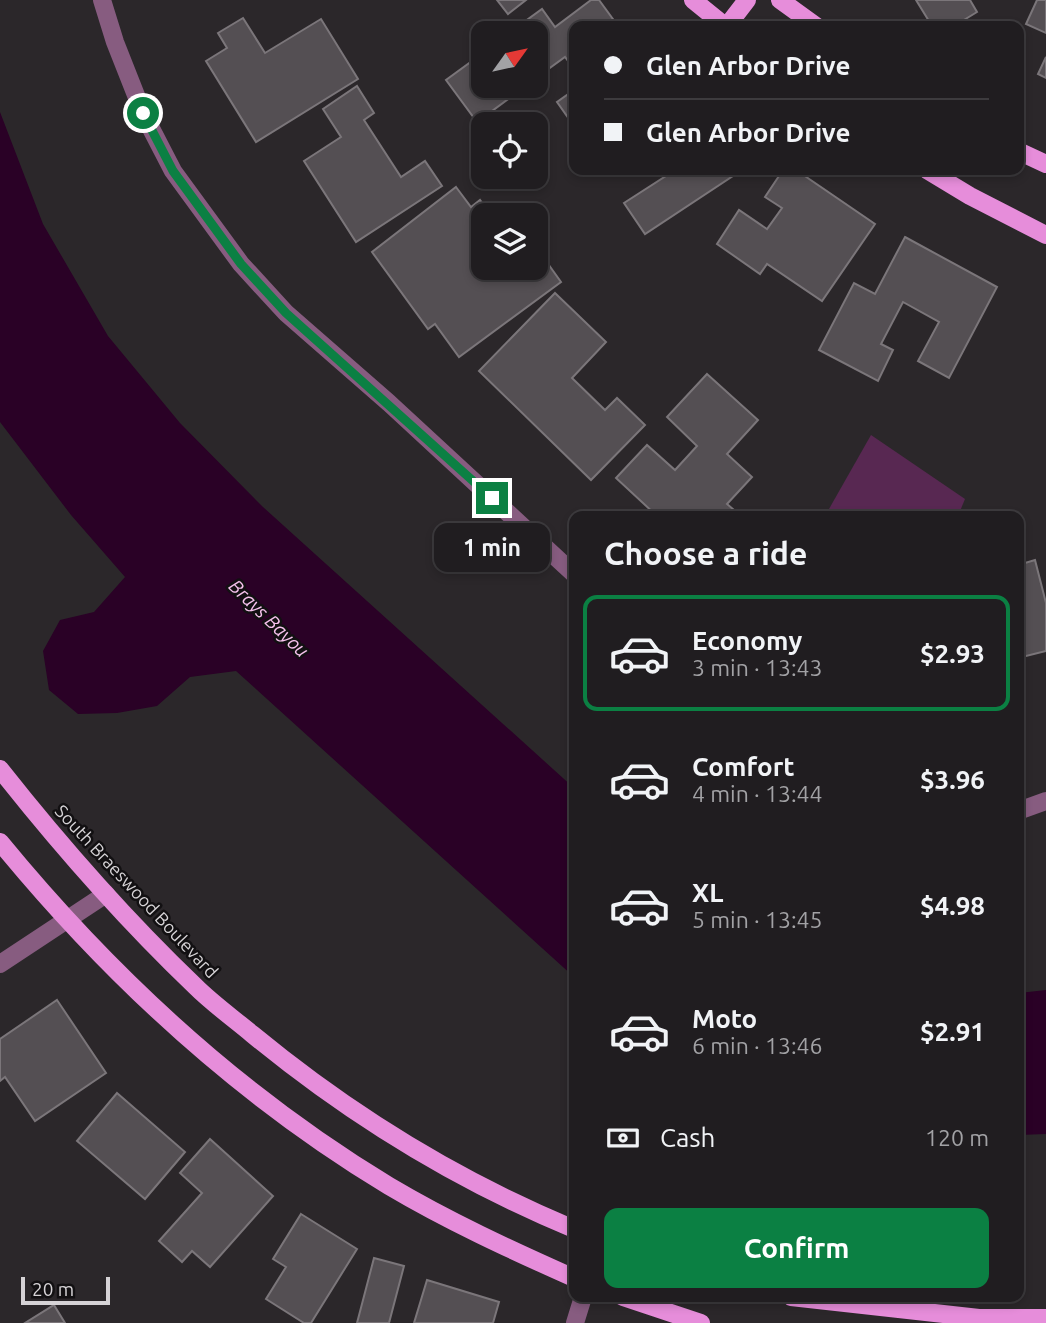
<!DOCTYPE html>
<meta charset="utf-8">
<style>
body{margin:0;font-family:Ubuntu,sans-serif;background:#2d2a2d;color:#f1f3f6;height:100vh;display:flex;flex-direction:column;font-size:26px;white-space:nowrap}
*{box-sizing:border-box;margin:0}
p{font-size:23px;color:#a2a2a5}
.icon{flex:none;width:38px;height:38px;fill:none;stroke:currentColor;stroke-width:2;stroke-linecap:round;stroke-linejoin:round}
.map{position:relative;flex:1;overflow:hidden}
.panel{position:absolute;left:569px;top:511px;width:455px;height:791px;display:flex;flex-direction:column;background:#201d20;border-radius:14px;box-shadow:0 4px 10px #0003,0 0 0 2px #3d3b3e}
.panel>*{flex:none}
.top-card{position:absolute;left:569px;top:21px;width:455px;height:154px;border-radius:14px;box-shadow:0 4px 10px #0003,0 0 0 2px #3d3b3e;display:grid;align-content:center;height:154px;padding:0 35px;background:#201d20}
.needle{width:46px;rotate:57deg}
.controls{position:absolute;left:471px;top:21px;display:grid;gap:14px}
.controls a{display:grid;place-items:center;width:77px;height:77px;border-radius:14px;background:#201d20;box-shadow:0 4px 10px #0003,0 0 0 2px #3d3b3e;font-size:35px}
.scale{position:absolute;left:21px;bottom:18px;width:89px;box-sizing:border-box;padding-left:7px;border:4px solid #d6d3d6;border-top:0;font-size:19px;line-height:24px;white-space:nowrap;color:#d6d3d6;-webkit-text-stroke:5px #121012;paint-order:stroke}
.end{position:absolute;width:32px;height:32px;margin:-16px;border:9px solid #0b8043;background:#fff;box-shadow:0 0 0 4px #fff}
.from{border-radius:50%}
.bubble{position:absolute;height:49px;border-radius:14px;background:#201d20;box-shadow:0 4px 10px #0003,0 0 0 2px #3d3b3e;font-size:23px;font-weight:700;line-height:49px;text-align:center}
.top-card b{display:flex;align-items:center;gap:24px;height:66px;font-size:26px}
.top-card b+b{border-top:2px solid #3d3b3e}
.top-card i{width:18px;height:18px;background:#f1f3f6}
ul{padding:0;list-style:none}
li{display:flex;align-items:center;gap:21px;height:116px;margin:0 14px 10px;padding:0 21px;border:4px solid transparent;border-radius:14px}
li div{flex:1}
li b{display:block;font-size:26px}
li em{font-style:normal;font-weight:700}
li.current{border-color:#0b8043}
li>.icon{width:63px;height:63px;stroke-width:1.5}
h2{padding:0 35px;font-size:32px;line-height:84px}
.pay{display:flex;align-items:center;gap:18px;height:77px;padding:0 35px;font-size:26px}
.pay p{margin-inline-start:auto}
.button{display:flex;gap:14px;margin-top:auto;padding:14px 35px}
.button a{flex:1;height:80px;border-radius:14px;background:#0b8043;color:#fff;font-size:28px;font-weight:700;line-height:80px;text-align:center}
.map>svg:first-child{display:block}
.green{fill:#582852}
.water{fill:#2a0126}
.building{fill:#544f53;stroke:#7b767a;stroke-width:2}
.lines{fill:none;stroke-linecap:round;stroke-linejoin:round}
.minor{stroke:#875c80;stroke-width:18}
.major{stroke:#e68dda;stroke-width:18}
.route{stroke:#0b8043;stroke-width:9}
.labels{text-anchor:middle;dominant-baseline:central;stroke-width:5;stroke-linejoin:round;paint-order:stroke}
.street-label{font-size:18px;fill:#d6d3d6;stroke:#121012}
.water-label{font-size:19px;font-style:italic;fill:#f7c2ee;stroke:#121012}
</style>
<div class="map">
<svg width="1046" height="1323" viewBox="0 0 1046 1323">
<rect width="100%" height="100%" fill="#2b272a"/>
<!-- green -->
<polygon class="green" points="871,435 965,499 958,516 825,516"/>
<!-- water -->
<g class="water">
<polygon points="0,112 43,224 108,336 180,423 263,507 574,788 574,977 236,671 190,677 157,706 117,713 78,714 49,690 43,651 60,620 94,612 125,577 71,515 0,422"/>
<polygon points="1046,990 1046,1134 1019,1135 1019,993"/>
</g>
<!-- building -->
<g class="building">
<polygon points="497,0 526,0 508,14"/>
<polygon points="591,0 599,0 618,26 574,26 574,69 565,57 536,78 536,33 509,33 542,9 555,27"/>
<polygon points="916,0 970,0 977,12 954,26 932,26"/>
<polygon points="1037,0 1046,0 1046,33 1026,24"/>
<polygon points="243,18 265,53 321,19 358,79 256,142 206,61 227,48 218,33"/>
<polygon points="483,53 483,86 526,86 477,122 446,80"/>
<polygon points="1046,57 1046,78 1038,74"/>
<polygon points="357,86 374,113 364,120 401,177 425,161 442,186 356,242 304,161 341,137 323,109"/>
<polygon points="574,90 574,126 557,102"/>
<polygon points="670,170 742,170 645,234 624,203 672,172"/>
<polygon points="783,170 796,170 875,224 822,301 767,264 760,274 717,244 739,210 767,229 782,208 765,197"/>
<polygon points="456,187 471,207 480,200 491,215 483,215 483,268 536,268 536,247 561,282 459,357 435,324 428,329 372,252"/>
<polygon points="905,237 997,287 949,378 918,361 939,322 903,302 881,344 893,350 878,381 819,350 854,283 875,294"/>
<polygon points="555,293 606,342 572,378 605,410 617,398 645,425 591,480 479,371"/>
<polygon points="707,374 758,420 727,454 752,477 727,504 741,516 657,516 616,478 647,445 675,470 697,446 667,417"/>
<polygon points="1035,560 1046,603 1046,651 1018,658 1018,565"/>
<polygon points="57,1000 106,1073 35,1121 5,1077 0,1081 0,1039"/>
<polygon points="117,1093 185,1152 145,1199 77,1141"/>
<polygon points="210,1139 273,1196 210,1267 192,1251 182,1262 159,1241 202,1193 180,1173"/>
<polygon points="301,1214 357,1249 311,1323 304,1323 266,1299 286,1267 273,1259"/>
<polygon points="374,1258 404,1266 389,1323 357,1323"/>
<polygon points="427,1280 499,1302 493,1323 414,1323"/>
<polygon points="54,1305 65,1323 25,1323"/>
</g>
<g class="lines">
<!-- minor -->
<g class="minor">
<polyline points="102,0 115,42 143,113 173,171 241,264 286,313 389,403 574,574"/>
<polyline points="1018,811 1046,801"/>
<polyline points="0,964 106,894"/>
<polyline points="575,1323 583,1297"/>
</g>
<!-- major -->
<g class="major">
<polyline points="693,0 725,26"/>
<polyline points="780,0 816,26"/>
<polyline points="727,26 747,0"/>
<polyline points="1018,151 1046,164"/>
<polyline points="927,170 970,196 1046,235"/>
<path d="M0,769C60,845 125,919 195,986C213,1004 233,1018 252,1034C349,1114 458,1181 574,1229"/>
<path d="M0,842C110,976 240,1096 389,1186C448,1221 511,1250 574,1278"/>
<polyline points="623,1297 701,1323"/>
<polyline points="791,1297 979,1318 1046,1318"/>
</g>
</g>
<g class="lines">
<!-- route -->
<polyline class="route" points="143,113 173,171 241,264 286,313 492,498"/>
</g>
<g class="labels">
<!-- street labels -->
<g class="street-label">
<text transform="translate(137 891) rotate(47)">South Braeswood Boulevard</text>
</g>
<!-- water labels -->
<g class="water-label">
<text transform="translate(269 618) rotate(44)">Brays Bayou</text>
</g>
</g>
</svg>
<div class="controls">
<a><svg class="needle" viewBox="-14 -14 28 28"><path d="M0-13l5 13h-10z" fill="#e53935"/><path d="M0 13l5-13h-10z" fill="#a2a2a5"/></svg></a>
<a><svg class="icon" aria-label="locate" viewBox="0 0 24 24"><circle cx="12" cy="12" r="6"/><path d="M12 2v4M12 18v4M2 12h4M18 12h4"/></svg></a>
<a><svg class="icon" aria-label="layers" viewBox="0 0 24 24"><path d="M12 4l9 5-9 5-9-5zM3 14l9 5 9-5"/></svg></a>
</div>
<div class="scale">20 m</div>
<i class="end from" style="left:143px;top:113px"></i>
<i class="end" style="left:492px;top:498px"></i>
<div class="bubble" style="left:434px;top:523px;width:116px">1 min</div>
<div class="top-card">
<b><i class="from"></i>Glen Arbor Drive</b>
<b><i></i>Glen Arbor Drive</b>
</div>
<section class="panel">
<h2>Choose a ride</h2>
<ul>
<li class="current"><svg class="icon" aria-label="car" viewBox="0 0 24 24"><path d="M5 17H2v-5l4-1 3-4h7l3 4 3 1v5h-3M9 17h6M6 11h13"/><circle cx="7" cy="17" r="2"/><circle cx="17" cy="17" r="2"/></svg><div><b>Economy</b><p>3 min · 13:43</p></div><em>$2.93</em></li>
<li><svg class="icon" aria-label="car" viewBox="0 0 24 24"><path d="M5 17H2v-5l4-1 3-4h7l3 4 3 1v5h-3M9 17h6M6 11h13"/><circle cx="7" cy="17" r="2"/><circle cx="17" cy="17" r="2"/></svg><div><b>Comfort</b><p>4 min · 13:44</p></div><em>$3.96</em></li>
<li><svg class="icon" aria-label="car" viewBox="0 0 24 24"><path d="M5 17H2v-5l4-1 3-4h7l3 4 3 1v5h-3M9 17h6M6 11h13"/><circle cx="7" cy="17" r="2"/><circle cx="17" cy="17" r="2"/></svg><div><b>XL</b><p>5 min · 13:45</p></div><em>$4.98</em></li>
<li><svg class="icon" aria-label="car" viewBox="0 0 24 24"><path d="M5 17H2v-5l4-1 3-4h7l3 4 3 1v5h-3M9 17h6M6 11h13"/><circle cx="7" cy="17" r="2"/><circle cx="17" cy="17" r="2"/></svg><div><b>Moto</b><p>6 min · 13:46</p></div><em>$2.91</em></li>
</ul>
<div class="pay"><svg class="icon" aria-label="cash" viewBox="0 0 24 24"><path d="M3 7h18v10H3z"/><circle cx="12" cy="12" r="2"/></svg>Cash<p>120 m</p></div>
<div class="button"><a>Confirm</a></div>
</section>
</div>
